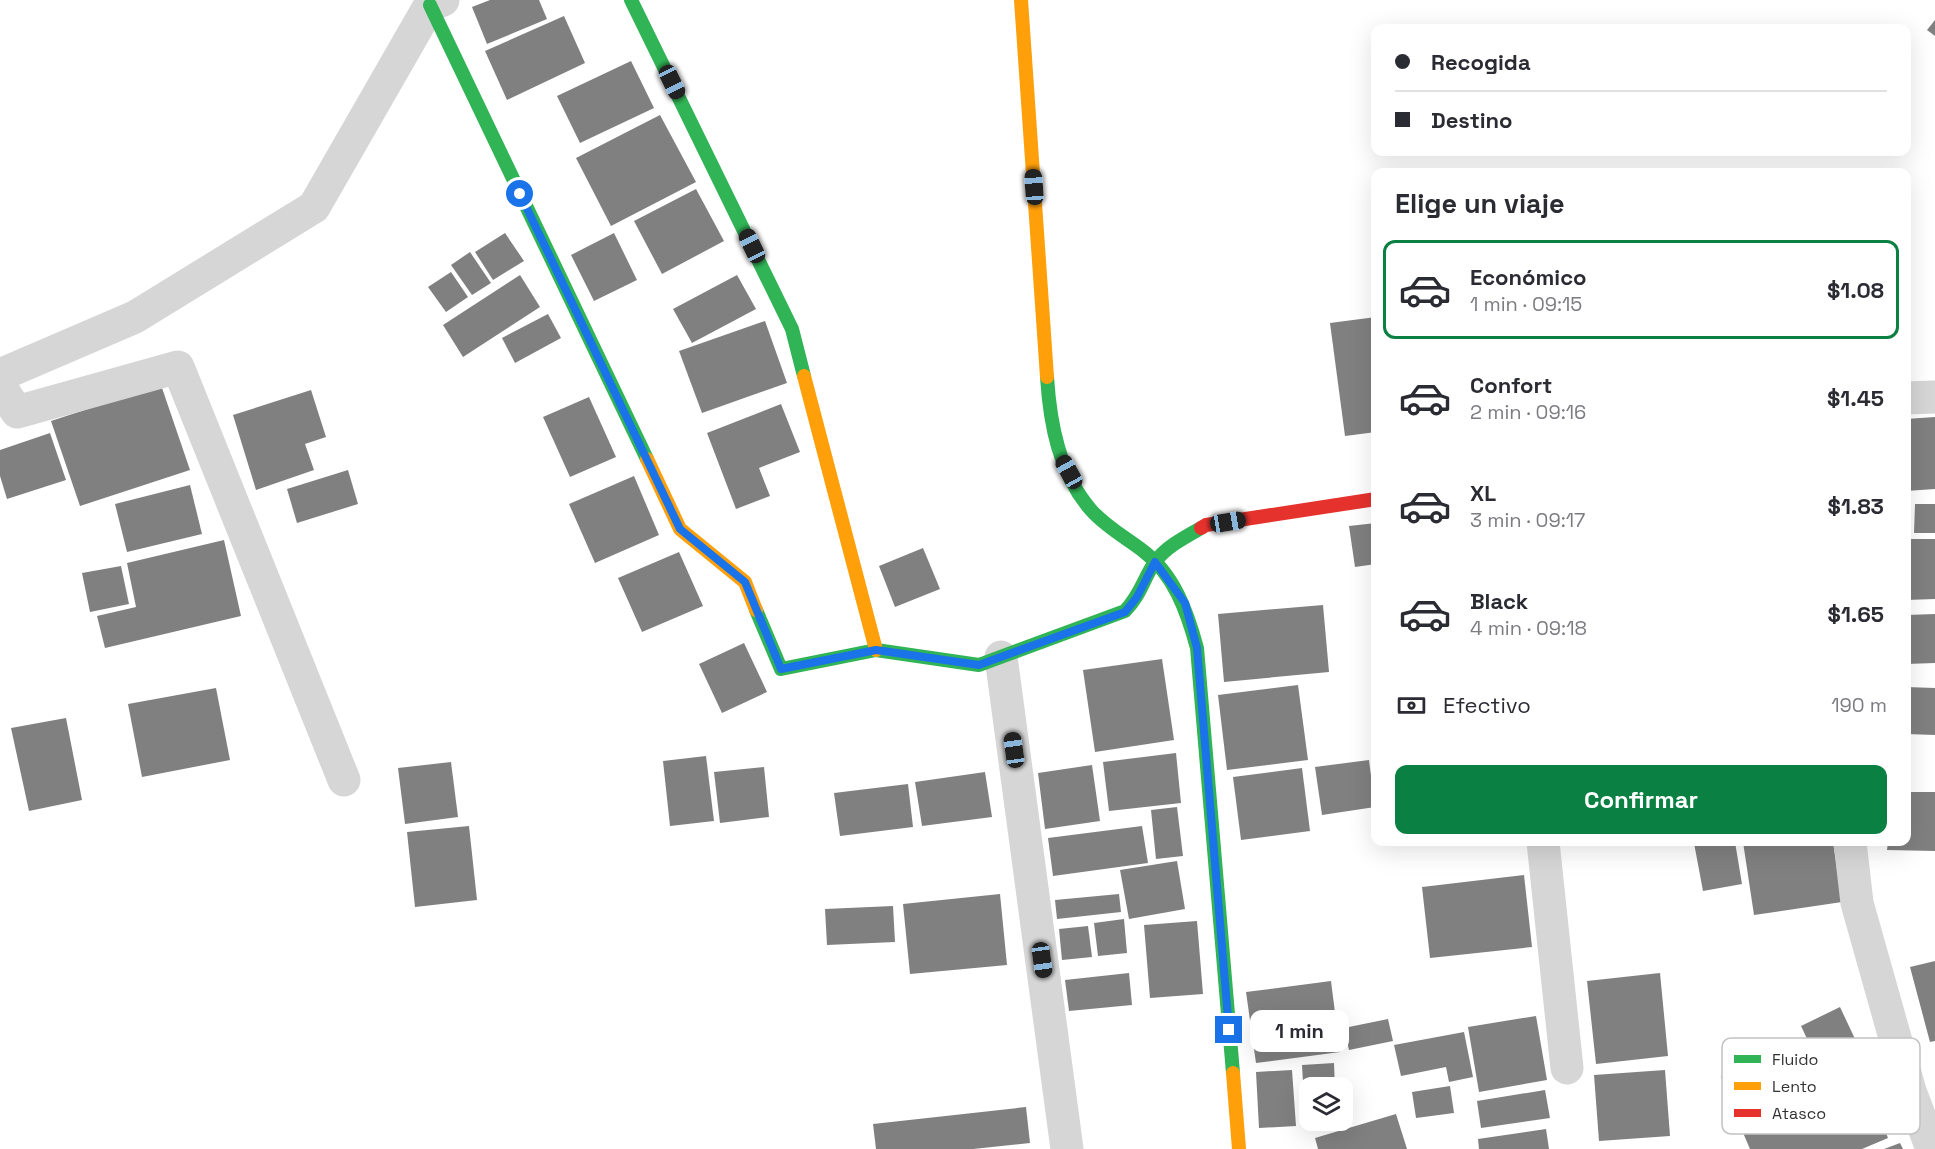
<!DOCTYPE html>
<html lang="es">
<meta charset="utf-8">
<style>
body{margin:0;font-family:"Space Grotesk",sans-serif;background:#f7f7f7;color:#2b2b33;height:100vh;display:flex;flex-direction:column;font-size:22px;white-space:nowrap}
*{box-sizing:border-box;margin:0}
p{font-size:20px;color:#7c7c81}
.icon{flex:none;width:33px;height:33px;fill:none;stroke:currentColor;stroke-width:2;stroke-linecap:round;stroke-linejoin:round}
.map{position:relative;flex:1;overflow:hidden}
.panel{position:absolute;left:1371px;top:168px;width:540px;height:678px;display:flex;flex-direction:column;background:#fff;border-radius:12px;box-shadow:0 6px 24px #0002}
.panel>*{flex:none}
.banner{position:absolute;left:1371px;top:24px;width:540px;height:132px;border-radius:12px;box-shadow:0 6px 24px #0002;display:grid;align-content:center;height:132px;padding:0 24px;background:#fff}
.fabs{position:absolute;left:1299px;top:1077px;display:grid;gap:12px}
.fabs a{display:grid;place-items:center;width:54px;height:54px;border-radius:12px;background:#fff;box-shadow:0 6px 24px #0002;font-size:30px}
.end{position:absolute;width:27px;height:27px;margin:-14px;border:8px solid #1a73e8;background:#fff;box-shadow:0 0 0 3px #fff}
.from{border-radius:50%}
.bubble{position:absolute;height:42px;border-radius:12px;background:#fff;box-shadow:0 6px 24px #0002;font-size:20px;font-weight:600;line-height:42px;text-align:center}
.car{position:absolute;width:18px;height:36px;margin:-18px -9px;border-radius:8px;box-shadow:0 0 4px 2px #0007;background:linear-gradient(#222 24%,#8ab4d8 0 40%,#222 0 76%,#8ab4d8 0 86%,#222 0)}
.banner b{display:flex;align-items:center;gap:21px;height:57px;font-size:22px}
.banner b+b{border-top:2px solid #e1e1e2}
.banner i{width:15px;height:15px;background:#2b2b33}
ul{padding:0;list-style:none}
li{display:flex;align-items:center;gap:18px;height:99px;margin:0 12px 9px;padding:0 12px;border:3px solid transparent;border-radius:12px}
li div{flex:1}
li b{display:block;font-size:22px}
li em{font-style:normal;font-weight:600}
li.selected{border-color:#0b8043}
li>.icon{width:54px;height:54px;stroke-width:1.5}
h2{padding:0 24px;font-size:27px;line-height:72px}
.pay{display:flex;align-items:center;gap:15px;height:66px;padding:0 24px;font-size:22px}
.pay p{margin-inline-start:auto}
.primary-button{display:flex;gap:12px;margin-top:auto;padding:12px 24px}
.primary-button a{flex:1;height:69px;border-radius:12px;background:#0b8043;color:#fff;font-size:24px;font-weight:600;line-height:69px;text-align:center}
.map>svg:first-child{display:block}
.building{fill:#808080}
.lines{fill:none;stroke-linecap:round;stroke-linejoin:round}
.street{stroke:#d6d6d6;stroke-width:33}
.fast{stroke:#30b455;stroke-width:14}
.slow{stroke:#ff9f0a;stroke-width:14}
.jam{stroke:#e5322d;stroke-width:14}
.route{stroke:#1a73e8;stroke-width:8}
.key{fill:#fff;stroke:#c2c2c2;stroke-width:1.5}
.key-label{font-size:16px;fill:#323232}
</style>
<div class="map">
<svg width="1935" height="1149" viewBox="0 0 1935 1149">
<rect width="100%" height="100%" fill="#fff"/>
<!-- building -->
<g class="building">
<polygon points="490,0 539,0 547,19 487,44 472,7"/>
<polygon points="564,16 585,63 507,100 485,51"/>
<polygon points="1935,20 1935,36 1927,30"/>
<polygon points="631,61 654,108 580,143 557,96"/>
<polygon points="660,115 696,182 611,226 576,158"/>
<polygon points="696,189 724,241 662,274 634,221"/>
<polygon points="505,233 524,261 493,280 475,252"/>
<polygon points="614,233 637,280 594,301 571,255"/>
<polygon points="470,252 491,283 472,295 451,265"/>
<polygon points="451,272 468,297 446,312 428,287"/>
<polygon points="520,275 540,307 463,357 443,325"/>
<polygon points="737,275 756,309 692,343 673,309"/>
<polygon points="548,314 561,338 515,363 502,338"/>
<polygon points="1376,317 1376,432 1345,436 1330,323"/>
<polygon points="765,321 787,383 702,413 679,351"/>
<polygon points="161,385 190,470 80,506 51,421"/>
<polygon points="311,390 326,437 305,444 314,470 256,490 233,415"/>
<polygon points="589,397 616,457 570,477 543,417"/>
<polygon points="781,404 800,452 759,468 770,496 736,509 707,433"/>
<polygon points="1935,417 1935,489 1906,491 1906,419"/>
<polygon points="50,433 66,480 7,499 0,476 0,450"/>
<polygon points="348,470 358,504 297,523 287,489"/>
<polygon points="634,476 659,535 595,563 569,504"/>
<polygon points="190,485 202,534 127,552 115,504"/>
<polygon points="1915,504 1935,504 1935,533 1914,533"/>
<polygon points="1376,523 1376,564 1355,567 1349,526"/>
<polygon points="1906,539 1935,539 1935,599 1906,600"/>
<polygon points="224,540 241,616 105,648 97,616 136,607 127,563"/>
<polygon points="923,548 940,589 895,607 879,566"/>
<polygon points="679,552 703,606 642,632 618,578"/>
<polygon points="121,566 129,604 90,612 82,573"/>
<polygon points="1323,605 1329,672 1224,682 1218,614"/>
<polygon points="1935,614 1935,663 1906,664 1906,615"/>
<polygon points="744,643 767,692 722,713 699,664"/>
<polygon points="1162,659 1174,740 1095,752 1083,670"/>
<polygon points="1298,685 1308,760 1227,770 1218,695"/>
<polygon points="1906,687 1935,688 1935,735 1906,734"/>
<polygon points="216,688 230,760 142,777 128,704"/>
<polygon points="66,718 82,800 29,811 11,728"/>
<polygon points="1176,753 1181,803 1109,811 1103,762"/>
<polygon points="706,756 714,821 670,826 663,761"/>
<polygon points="1369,760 1375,807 1322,815 1315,767"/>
<polygon points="451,762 458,817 405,824 398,768"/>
<polygon points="1092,765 1100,821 1045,829 1038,773"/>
<polygon points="764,767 769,817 720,823 714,772"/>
<polygon points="1302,768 1310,831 1241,840 1233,777"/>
<polygon points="985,772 992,817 922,826 915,782"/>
<polygon points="908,784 913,827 840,836 834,793"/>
<polygon points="1906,792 1935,792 1935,851 1887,850 1888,842 1906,842"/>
<polygon points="1177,807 1183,856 1156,859 1151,810"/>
<polygon points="469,826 477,900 415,907 407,832"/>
<polygon points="1142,826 1148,863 1053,876 1048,838"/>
<polygon points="1703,842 1735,842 1742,884 1703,891 1694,843"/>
<polygon points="1743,842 1833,842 1842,902 1754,915"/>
<polygon points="1177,861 1185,909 1129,919 1120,870"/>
<polygon points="1524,875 1532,947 1430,958 1422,887"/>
<polygon points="1000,894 1007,965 910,974 903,904"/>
<polygon points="1119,894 1121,912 1057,919 1055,900"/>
<polygon points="893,906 895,942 827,945 825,909"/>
<polygon points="1124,919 1127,953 1098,956 1094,923"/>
<polygon points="1197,921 1203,994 1150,998 1144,925"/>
<polygon points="1088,926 1092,957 1062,960 1059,929"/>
<polygon points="1935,961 1935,1041 1930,1042 1910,967"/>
<polygon points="1129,973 1132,1005 1069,1011 1065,980"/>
<polygon points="1660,973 1668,1056 1596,1064 1587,981"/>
<polygon points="1331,981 1340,1052 1256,1063 1246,992"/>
<polygon points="1840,1007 1863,1056 1824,1075 1801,1026"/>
<polygon points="1536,1016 1547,1080 1479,1092 1468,1027"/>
<polygon points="1388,1019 1393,1041 1349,1050 1344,1028"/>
<polygon points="1464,1032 1473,1077 1449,1082 1446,1067 1401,1076 1394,1045"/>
<polygon points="1334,1063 1335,1088 1310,1088 1310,1117 1305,1117 1302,1065"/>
<polygon points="1754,1066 1766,1105 1733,1115 1721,1076"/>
<polygon points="1292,1070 1296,1126 1259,1128 1256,1072"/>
<polygon points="1665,1070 1670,1136 1599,1141 1594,1075"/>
<polygon points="1861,1071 1888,1138 1862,1149 1750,1149 1738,1121"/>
<polygon points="1450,1086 1454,1113 1416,1118 1412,1092"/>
<polygon points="1545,1090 1550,1118 1481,1128 1477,1101"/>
<polygon points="1026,1107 1030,1143 973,1149 876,1149 873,1124"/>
<polygon points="1396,1114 1407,1149 1318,1149 1315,1138"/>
<polygon points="1546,1129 1549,1149 1479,1149 1478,1139"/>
<polygon points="1900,1143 1903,1149 1884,1149"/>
</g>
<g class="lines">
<!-- street -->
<g class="street">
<polyline points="0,375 135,317 314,207 430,5 443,0"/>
<polyline points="0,386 17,412 178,367 344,780"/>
<polyline points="1906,398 1935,397"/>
<polyline points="1001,657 1067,1149"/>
<polyline points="1543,842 1567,1068"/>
<polyline points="1850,842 1857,903 1910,1091 1932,1149"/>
</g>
<!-- fast -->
<g class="fast">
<polyline points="631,0 792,329 804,376"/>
<polyline points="430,5 647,459"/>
<path d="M1047,377C1050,424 1059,473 1091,510C1106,527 1125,537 1142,550C1174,574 1187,611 1197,648L1233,1073"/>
<path d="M756,610L781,669L876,650L979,665L1125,611C1142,593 1143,579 1155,562C1166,547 1185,537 1201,528"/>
</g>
<!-- slow -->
<g class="slow">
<polyline points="1021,0 1047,377"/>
<polyline points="804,376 876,650"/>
<polyline points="647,459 680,529 745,582 756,610"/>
<polyline points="1233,1073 1239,1149"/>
</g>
<!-- jam -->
<polyline class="jam" points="1201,528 1206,525 1376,499"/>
</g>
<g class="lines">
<!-- route -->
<polyline class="route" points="520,194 680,529 745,582 781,669 876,650 979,665 1125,612 1137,597 1155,562 1185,603 1197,648 1229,1030"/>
</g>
<!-- legend -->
<rect x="1722" y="1038" width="198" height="96" rx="9" class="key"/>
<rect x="1734" y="1055" width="27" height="8" fill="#30b455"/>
<rect x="1734" y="1082" width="27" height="8" fill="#ff9f0a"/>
<rect x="1734" y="1109" width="27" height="8" fill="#e5322d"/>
<g class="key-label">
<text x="1772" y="1065">Fluido</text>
<text x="1772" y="1092">Lento</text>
<text x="1772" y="1119">Atasco</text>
</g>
</svg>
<div class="fabs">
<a><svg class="icon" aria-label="layers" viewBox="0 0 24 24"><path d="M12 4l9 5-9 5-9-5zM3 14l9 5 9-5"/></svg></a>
</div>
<i class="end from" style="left:520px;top:194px"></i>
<i class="end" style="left:1229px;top:1030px"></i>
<div class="bubble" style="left:1250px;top:1010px;width:99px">1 min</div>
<i class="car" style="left:672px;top:82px;rotate:154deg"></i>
<i class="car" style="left:1034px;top:187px;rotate:356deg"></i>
<i class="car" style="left:752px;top:246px;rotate:334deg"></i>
<i class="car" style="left:1069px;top:472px;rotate:331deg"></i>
<i class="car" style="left:1228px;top:522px;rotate:81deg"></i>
<i class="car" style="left:1014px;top:750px;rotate:352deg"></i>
<i class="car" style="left:1042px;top:960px;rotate:172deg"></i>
<div class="banner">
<b><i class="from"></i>Recogida</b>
<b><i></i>Destino</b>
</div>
<section class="panel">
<h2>Elige un viaje</h2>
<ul>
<li class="selected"><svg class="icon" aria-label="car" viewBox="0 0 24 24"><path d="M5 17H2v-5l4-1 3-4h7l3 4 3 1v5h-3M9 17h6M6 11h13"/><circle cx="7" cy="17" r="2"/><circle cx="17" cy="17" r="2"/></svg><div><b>Económico</b><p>1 min · 09:15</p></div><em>$1.08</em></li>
<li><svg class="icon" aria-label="car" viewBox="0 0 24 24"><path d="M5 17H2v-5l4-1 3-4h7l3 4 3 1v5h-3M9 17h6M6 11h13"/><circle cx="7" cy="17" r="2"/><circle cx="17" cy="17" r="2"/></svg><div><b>Confort</b><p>2 min · 09:16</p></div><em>$1.45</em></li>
<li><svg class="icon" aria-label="car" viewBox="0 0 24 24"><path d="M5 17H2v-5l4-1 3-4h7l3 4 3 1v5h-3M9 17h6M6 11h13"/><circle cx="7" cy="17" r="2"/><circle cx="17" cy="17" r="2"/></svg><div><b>XL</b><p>3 min · 09:17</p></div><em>$1.83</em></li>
<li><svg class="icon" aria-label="car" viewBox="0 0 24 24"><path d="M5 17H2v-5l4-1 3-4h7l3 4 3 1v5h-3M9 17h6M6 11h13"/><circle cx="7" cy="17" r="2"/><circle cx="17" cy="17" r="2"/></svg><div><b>Black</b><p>4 min · 09:18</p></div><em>$1.65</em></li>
</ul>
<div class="pay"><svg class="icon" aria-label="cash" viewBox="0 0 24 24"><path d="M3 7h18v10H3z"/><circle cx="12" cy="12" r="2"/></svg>Efectivo<p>190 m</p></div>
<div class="primary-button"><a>Confirmar</a></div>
</section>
</div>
